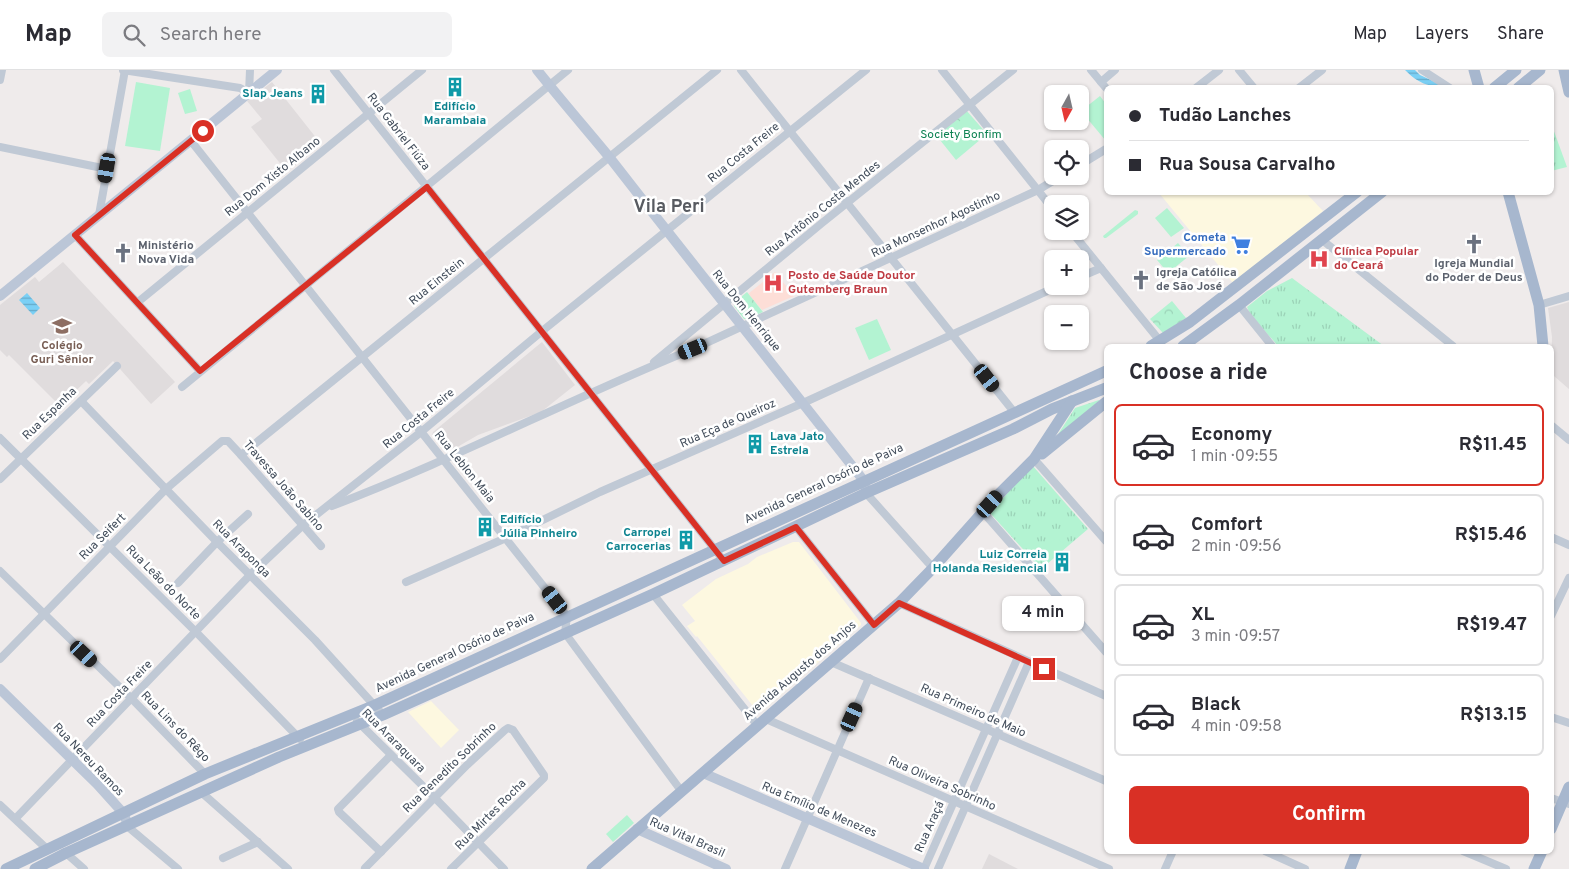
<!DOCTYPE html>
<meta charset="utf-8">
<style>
body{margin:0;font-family:Overpass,sans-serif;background:#f2f2f3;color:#2b2b33;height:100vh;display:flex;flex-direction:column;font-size:19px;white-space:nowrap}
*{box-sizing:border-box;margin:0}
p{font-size:16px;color:#7c7c81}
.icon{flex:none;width:28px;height:28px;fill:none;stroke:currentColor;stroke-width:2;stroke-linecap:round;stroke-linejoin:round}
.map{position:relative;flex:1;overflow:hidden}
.panel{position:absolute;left:1104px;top:274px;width:450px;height:510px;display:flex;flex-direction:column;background:#fff;border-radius:8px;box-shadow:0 1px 4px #0004}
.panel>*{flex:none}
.banner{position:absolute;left:1104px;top:15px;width:450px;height:110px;border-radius:8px;box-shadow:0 1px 4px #0004;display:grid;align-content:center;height:110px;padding:0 25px;background:#fff}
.needle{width:32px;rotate:188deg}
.tools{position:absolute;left:1044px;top:15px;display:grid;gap:10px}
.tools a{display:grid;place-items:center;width:45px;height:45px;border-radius:8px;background:#fff;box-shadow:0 1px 4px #0004;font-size:25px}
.end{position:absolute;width:22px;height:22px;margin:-11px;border:6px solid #d93025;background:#fff;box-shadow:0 0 0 2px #fff}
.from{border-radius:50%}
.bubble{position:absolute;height:35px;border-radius:8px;background:#fff;box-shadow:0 1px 4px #0004;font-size:16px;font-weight:700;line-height:35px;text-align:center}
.car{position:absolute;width:15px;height:30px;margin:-15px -8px;border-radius:6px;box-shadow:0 0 4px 1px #0007;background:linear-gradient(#222 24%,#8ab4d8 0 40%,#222 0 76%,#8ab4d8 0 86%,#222 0)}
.banner b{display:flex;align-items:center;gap:18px;height:48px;font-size:19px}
.banner b+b{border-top:1px solid #e1e1e2}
.banner i{width:12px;height:12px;background:#2b2b33}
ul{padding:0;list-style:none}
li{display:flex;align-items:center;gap:15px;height:82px;margin:0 10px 8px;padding:0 15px;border:2px solid #e1e1e2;border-radius:8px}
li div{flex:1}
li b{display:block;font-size:19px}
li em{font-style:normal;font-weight:700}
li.selected{border-color:#d93025}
li>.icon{width:45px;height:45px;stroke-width:1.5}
h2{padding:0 25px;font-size:22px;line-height:60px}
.button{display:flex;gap:10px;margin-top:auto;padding:10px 25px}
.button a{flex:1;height:58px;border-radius:8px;background:#d93025;color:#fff;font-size:20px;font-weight:700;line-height:58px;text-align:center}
header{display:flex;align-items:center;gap:30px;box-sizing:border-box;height:70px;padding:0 25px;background:#fff;border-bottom:1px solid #e1e1e2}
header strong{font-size:24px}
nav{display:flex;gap:28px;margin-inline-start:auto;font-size:18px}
.search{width:350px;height:45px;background:#f2f2f3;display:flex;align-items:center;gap:12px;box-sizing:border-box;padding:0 18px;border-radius:8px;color:#7c7c81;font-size:19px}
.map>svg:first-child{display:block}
.commercial{fill:#fdf8e0}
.education{fill:#e0dcdd}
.medical{fill:#fdded7}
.grass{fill:url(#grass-tufts)}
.park{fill:url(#park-crowns)}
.garden{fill:#b3f3d2}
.water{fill:url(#water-rules)}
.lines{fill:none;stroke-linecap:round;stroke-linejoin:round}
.street{stroke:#c0c9d5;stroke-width:8}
.secondary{stroke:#bbc6d7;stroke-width:10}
.primary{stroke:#a7b7ce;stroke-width:11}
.route{stroke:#d93025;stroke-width:6}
.labels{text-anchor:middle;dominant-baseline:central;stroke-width:5;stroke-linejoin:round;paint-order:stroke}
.culture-label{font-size:12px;font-weight:bold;fill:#0d838f;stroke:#fff;text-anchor:end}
.street-label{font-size:12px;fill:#424d5b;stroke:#fff}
.park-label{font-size:12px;fill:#0d8252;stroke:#fff}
.shop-label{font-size:12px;font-weight:bold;fill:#366cbe;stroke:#fff;text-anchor:end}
.worship-label{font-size:12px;font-weight:bold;fill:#5b616d;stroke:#fff;text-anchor:start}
.health-label{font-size:12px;font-weight:bold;fill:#be3a42;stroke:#fff;text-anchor:start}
.education-label{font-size:12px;font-weight:bold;fill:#785e54;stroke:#fff}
.district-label{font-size:18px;font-weight:bold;fill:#585b61;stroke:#fff}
</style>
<header>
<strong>Map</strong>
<div class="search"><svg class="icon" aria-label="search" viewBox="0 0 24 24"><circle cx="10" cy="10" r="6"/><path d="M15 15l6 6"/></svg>Search here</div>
<nav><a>Map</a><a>Layers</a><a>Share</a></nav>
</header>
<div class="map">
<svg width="1569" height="799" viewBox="0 0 1569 799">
<defs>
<pattern id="grass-tufts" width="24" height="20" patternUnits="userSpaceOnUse" patternTransform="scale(1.25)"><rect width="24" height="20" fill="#b3f3d2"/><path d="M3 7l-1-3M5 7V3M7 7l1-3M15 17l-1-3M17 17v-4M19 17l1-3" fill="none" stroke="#9bd2b7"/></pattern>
<pattern id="park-crowns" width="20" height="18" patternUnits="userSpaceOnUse" patternTransform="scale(1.25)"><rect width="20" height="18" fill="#b3f3d2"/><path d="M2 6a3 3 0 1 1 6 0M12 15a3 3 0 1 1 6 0" fill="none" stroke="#9bd2b7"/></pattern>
<pattern id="water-rules" width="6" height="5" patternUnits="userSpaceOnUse" patternTransform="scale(1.25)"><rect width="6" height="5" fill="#7bd0f5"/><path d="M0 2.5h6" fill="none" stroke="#66abc9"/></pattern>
</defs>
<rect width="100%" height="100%" fill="#efebeb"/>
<!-- commercial -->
<g class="commercial">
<polygon points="1159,123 1306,123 1323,141 1233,213"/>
<polygon points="793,472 799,472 861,553 861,555 761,642 757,641 697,566 696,567 687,556 695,551 682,535 716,509 748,494 757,487"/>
<polygon points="431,631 459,660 441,678 408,642"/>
</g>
<!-- education -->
<g class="education">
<polygon points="272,12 321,74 287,102 251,57 262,49 247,31"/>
<polygon points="63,192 175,312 151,334 113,291 89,314 86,311 60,336 9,285 7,287 0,280 0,235 35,207 39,212"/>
<polygon points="1569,232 1569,319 1554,306 1551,300 1552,267 1548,238"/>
<polygon points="542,272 575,315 541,342 478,365 447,383 432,365 433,362"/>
<polygon points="989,784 1018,799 982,799"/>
</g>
<!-- medical -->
<polygon class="medical" points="775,202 794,226 762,240 748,224"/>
<!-- grass -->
<g class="grass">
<polygon points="1551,53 1567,97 1551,101"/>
<polygon points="1292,208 1384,276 1278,276 1250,244 1247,237 1267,221"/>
<polygon points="1099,330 1099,331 1057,366 1075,338"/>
<polygon points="1032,395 1088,459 1041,499 990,443"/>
</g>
<!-- park -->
<g class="park">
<polygon points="966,40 987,64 956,90 936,65"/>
<polygon points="747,222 763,242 747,249 744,249 734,236 736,231"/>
<polygon points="1172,231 1186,248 1163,263 1150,249"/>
</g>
<!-- garden -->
<g class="garden">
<polygon points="136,12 170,18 160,81 125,76"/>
<polygon points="190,19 197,41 185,44 178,23"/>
<polygon points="1100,26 1106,34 1106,71 1081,41"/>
<polygon points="966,46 981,64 958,83 942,65"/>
<polygon points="1167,138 1184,158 1171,167 1155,148"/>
<polygon points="1135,140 1138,141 1138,144 1106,168 1104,168 1103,166"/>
<polygon points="1178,173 1189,186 1168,203 1157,190"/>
<polygon points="877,249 891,280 869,290 855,258"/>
<polygon points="1057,467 1066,477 1048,493 1039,483"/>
<polygon points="627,745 634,753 613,772 606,764"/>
</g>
<!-- water -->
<g class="water">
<path d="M1405,0H1415L1420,5L1446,17C1428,17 1418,13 1405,0Z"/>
<polygon points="27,223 40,238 33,245 19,230"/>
</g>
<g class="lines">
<!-- street -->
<g class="street">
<polyline points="123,0 240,18 249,23"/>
<polyline points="334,0 724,491"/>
<polyline points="741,0 1014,342"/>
<polyline points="942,0 1052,138"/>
<polyline points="1091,0 1106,18"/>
<polyline points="1239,0 1254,18"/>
<polyline points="1422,0 1450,18"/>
<polyline points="0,10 2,0"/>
<polyline points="1101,12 1115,0"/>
<polyline points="1196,18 1219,0"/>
<polyline points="1299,18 1322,0"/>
<polyline points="249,23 250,0"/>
<polyline points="191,71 567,546 565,563 682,722"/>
<polyline points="0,77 107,99"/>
<polyline points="1080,95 1106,79"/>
<polyline points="99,145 125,0"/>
<polyline points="1071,161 1160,271"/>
<polyline points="75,165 200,301"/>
<polyline points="1321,169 1453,276"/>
<polyline points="1080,207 1101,198"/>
<polyline points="138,232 422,0"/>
<polyline points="1239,235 1272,276"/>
<polyline points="1539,235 1569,226"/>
<polyline points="654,292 822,153 1013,0"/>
<polyline points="182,317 568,0"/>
<polyline points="81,331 217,472 315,570 383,645"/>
<polyline points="1551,355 1569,370"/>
<polyline points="0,368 196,562 300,669"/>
<polyline points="241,385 717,0"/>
<polyline points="1034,389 1106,471"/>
<polyline points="0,409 117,296"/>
<polyline points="866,423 933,498"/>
<path d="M332,436C455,389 572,328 693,279L1038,120L1061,106"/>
<polyline points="983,442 1106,582"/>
<polyline points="796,457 874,555"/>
<polyline points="1551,467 1569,475"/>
<polyline points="0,501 132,629 205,704"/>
<polyline points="406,512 506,468 600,422 803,333 1058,216"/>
<polyline points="178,513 217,472 248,444"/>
<polyline points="653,524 758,656"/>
<polyline points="899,533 1106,626"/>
<polyline points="1551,546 1569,508"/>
<polyline points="0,589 166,419 222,371 228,371 241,385 321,476"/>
<polyline points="831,592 1106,711"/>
<polyline points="1551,647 1569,653"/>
<polyline points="766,649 1109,799"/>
<polyline points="357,651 435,728 504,799"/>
<polyline points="201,722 288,799"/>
<polyline points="1551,728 1569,734"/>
<polyline points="0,735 47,779"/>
<polyline points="16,748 250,505 302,456 421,362 541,262 866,0"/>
<polyline points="127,756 178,799"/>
<polyline points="1265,781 1305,799"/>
<polyline points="1463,781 1506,799"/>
<polyline points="381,782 339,742 338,739 391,685"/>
<polyline points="66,783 84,799"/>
<polyline points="223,788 258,772"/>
<polyline points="365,798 467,695 505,660 508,658 513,660 544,705 544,708 451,799"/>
<polyline points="785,799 869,608"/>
<polyline points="924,799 1018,587"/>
<polyline points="938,799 1029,592"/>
<polyline points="1165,799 1173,781"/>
</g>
<!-- secondary -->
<g class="secondary">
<path d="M537,0C561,30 586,59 610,88C694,196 779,303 864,411L865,417"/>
<polyline points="0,226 277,0"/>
<polyline points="0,619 97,714 124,744 126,750"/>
<polyline points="703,703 924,799"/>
<polyline points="637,759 726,799"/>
</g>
<!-- primary -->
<g class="primary">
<polyline points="1474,0 1479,18"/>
<polyline points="1564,0 1569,22"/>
<polyline points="1494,18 1516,0"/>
<polyline points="1518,18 1540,0"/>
<polyline points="1508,122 1539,235 1543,276"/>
<polyline points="1151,276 1190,252 1357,122"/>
<polyline points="1183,276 1239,235 1382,122"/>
<polyline points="1042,384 1106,332"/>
<polyline points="1551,759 1569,717"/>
<polyline points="6,799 205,704 375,635 1106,301"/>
<polyline points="35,799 66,783 279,687 383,645 653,524 866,423 1013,359 1052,339 1106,318"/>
<polyline points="592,799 899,533 933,498 998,425 1034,389 1072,331"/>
<polyline points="1350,799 1357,781"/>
<polyline points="1534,799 1542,781"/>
</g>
</g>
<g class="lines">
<!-- route -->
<polyline class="route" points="203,61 75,165 200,301 427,117 724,491 796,457 874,555 899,533 1044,599"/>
</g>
<!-- icons -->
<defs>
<symbol id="building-bare" viewBox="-9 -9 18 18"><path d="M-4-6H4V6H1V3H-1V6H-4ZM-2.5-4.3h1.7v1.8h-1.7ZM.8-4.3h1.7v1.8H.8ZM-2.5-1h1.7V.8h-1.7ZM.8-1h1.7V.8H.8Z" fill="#0f9aa8" stroke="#fff" stroke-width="2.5" paint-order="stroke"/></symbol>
<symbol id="church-bare" viewBox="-9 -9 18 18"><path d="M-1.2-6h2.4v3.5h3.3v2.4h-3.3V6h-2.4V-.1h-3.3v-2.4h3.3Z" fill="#6b7280" stroke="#fff" stroke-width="2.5" paint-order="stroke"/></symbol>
<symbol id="supermarket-bare" viewBox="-9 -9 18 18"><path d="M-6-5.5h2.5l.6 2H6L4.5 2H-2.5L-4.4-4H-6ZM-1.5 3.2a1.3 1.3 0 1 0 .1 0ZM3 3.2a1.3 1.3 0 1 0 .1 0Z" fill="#3f7fe0" stroke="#fff" stroke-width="2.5" paint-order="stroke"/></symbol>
<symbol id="hospital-bare" viewBox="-9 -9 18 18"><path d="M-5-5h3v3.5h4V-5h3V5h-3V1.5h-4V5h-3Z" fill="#e0444e" stroke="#fff" stroke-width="2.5" paint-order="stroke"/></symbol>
<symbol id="school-bare" viewBox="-9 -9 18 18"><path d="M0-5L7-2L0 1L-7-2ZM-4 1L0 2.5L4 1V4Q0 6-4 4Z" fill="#8d6e63" stroke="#fff" stroke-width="2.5" paint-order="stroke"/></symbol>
</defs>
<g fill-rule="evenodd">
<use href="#building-bare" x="441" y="3" width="28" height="28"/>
<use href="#building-bare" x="304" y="10" width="28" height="28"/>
<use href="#church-bare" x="1460" y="160" width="28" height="28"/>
<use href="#supermarket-bare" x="1227" y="161" width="28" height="28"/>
<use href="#church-bare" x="109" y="169" width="28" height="28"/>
<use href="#hospital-bare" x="1305" y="175" width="28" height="28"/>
<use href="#church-bare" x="1127" y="196" width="28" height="28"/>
<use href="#hospital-bare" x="759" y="199" width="28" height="28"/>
<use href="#school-bare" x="48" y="242" width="28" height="28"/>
<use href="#building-bare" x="741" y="360" width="28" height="28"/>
<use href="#building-bare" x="471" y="443" width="28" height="28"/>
<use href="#building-bare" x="672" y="456" width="28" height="28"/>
<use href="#building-bare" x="1048" y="478" width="28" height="28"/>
</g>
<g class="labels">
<!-- culture labels -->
<g class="culture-label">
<text x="303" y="24">Slap Jeans</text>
<text x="455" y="37" text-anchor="middle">Edifício<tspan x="455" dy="14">Marambaia</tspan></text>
<text x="770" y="367" text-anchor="start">Lava Jato<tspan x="770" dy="14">Estrela</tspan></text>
<text x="500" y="450" text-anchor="start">Edifício<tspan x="500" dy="14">Júlia Pinheiro</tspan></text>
<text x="671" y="463">Carropel<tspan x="671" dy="14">Carrocerias</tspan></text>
<text x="1047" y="485">Luiz Correia<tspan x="1047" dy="14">Holanda Residencial</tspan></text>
</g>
<!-- street labels -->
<g class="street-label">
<text transform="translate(398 62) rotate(52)">Rua Gabriel Fiúza</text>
<text transform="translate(744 83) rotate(-39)">Rua Costa Freire</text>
<text transform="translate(273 107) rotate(-39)">Rua Dom Xisto Albano</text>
<text transform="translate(823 139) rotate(-39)">Rua Antônio Costa Mendes</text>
<text transform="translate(936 155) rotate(-25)">Rua Monsenhor Agostinho</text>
<text transform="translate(437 212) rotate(-39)">Rua Einstein</text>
<text transform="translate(746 241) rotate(51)">Rua Dom Henrique</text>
<text transform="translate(50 344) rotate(-44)">Rua Espanha</text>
<text transform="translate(419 349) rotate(-39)">Rua Costa Freire</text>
<text transform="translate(728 354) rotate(-24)">Rua Eça de Queiroz</text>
<text transform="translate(464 397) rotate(51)">Rua Leblon Maia</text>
<text transform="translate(824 414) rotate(-25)">Avenida General Osório de Paiva</text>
<text transform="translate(283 416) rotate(49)">Travessa João Sabino</text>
<text transform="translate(103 467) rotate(-45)">Rua Seifert</text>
<text transform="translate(241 479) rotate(45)">Rua Araponga</text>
<text transform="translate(163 513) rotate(45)">Rua Leão do Norte</text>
<text transform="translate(455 583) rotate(-25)">Avenida General Osório de Paiva</text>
<text transform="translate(800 601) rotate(-41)">Avenida Augusto dos Anjos</text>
<text transform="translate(120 624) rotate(-46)">Rua Costa Freire</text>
<text transform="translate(973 641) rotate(24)">Rua Primeiro de Maio</text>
<text transform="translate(175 657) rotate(46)">Rua Lins do Rêgo</text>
<text transform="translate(393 671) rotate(45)">Rua Araraquara</text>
<text transform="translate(88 690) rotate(46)">Rua Nereu Ramos</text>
<text transform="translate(450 698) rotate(-44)">Rua Benedito Sobrinho</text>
<text transform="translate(942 714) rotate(24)">Rua Oliveira Sobrinho</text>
<text transform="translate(819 740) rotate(23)">Rua Emílio de Menezes</text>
<text transform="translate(491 745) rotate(-45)">Rua Mirtes Rocha</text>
<text transform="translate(930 757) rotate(-66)">Rua Araçá</text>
<text transform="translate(687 768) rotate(24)">Rua Vital Brasil</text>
</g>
<!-- park labels -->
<g class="park-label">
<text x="961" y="65">Society Bonfim</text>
</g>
<!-- shop labels -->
<g class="shop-label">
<text x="1226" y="168">Cometa<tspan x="1226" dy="14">Supermercado</tspan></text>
</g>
<!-- worship labels -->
<g class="worship-label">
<text x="138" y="176">Ministério<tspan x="138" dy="14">Nova Vida</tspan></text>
<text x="1474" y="194" text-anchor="middle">Igreja Mundial<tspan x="1474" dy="14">do Poder de Deus</tspan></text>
<text x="1156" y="203">Igreja Católica<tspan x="1156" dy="14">de São José</tspan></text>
</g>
<!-- health labels -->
<g class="health-label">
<text x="1334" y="182">Clínica Popular<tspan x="1334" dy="14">do Ceará</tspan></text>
<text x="788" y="206">Posto de Saúde Doutor<tspan x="788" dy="14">Gutemberg Braun</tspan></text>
</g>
<!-- education labels -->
<g class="education-label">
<text x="62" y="276">Colégio<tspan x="62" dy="14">Guri Sênior</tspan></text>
</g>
<!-- district labels -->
<g class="district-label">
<text x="669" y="137">Vila Peri</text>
</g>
</g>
</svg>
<div class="tools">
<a><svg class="needle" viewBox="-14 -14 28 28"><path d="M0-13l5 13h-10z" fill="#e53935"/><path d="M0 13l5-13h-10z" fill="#7c7c81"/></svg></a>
<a><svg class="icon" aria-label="locate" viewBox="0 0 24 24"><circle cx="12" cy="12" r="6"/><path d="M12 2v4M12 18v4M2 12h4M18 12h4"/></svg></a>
<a><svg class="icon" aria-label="layers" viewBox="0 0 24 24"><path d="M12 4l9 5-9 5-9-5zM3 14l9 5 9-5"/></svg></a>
<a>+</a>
<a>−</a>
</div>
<i class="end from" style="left:203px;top:61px"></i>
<i class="end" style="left:1044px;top:599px"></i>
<div class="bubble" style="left:1002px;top:526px;width:82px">4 min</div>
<i class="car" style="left:107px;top:98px;rotate:190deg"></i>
<i class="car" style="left:693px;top:279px;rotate:248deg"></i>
<i class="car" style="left:987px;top:308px;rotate:142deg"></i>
<i class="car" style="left:990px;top:434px;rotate:42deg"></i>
<i class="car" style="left:555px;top:530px;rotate:322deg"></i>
<i class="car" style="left:84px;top:584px;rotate:133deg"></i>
<i class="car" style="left:852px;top:647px;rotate:24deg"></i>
<div class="banner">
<b><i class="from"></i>Tudão Lanches</b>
<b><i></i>Rua Sousa Carvalho</b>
</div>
<section class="panel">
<h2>Choose a ride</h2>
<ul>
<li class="selected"><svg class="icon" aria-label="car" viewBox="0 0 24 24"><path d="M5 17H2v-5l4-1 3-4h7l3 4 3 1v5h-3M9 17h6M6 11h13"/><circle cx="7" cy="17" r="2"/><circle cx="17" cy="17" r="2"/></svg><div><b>Economy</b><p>1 min · 09:55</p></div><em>R$11.45</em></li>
<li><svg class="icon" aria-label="car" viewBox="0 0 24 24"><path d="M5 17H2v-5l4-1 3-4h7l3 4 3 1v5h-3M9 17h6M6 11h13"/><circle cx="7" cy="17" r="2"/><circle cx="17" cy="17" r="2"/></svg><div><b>Comfort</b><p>2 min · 09:56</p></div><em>R$15.46</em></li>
<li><svg class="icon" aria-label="car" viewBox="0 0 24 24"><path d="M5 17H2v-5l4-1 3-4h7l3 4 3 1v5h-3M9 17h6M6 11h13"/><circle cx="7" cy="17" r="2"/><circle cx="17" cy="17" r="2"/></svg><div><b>XL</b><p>3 min · 09:57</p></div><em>R$19.47</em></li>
<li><svg class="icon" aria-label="car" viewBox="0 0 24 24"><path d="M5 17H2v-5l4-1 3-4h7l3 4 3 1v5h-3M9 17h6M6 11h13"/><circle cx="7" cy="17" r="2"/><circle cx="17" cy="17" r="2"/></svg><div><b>Black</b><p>4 min · 09:58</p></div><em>R$13.15</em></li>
</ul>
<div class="button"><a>Confirm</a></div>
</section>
</div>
